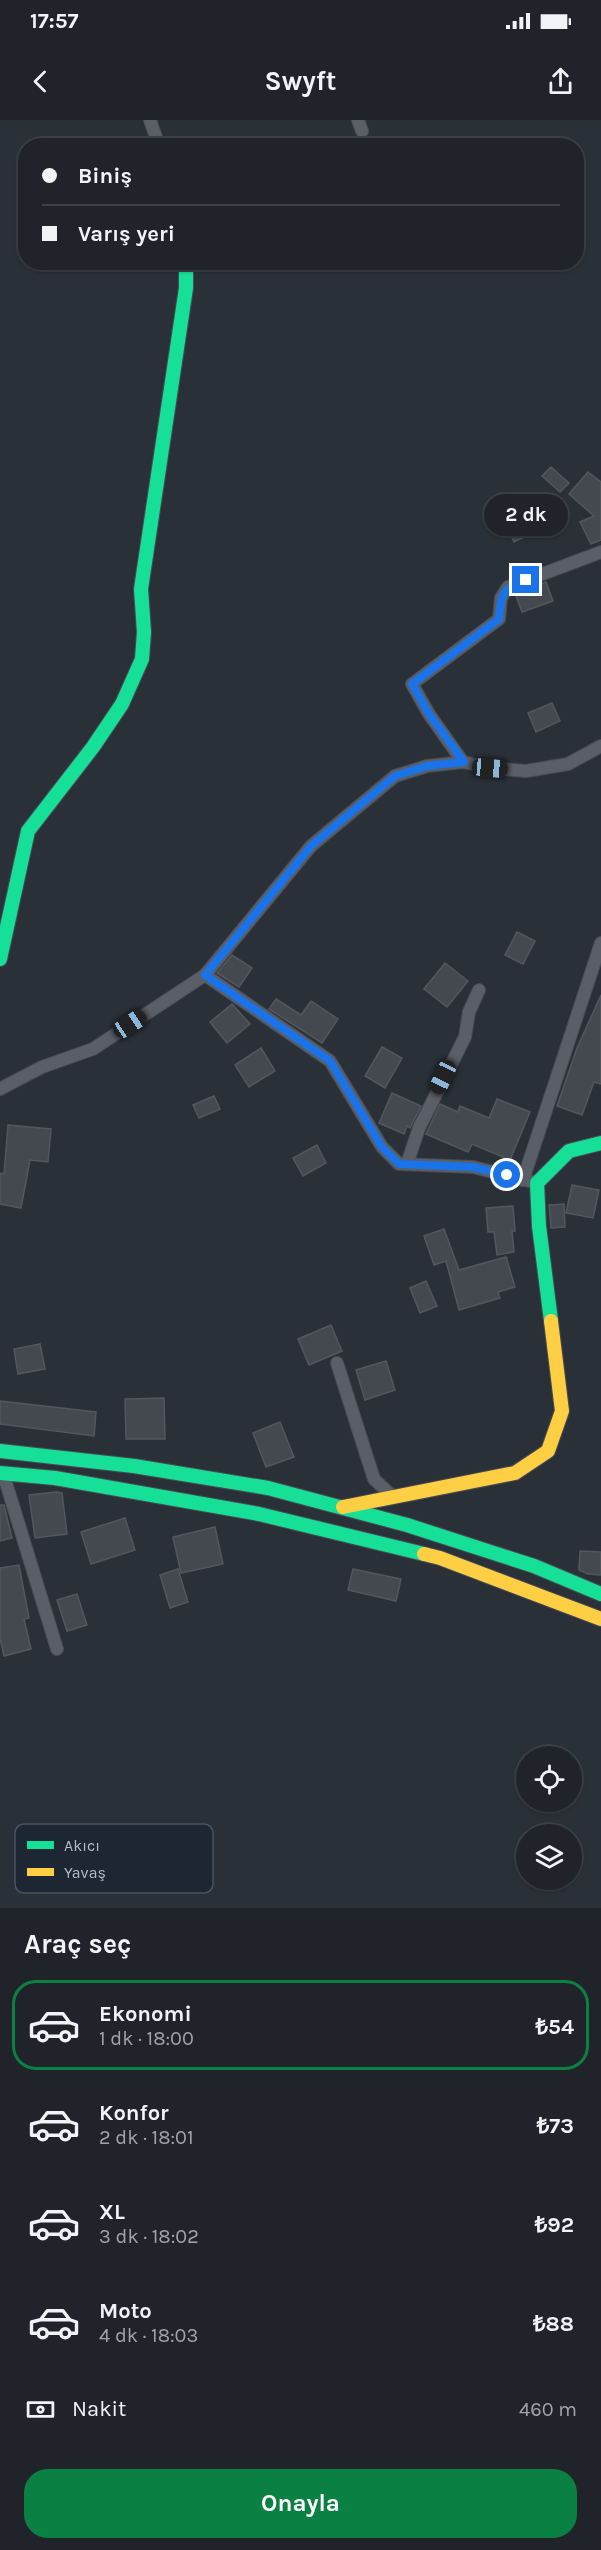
<!DOCTYPE html>
<html lang="tr">
<meta charset="utf-8">
<style>
body{margin:0;font-family:Karla,sans-serif;background:#2d3036;color:#f1f3f6;height:100vh;display:flex;flex-direction:column;font-size:22px;white-space:nowrap}
*{box-sizing:border-box;margin:0}
p{font-size:20px;color:#a2a4a8}
.icon{flex:none;width:33px;height:33px;fill:none;stroke:currentColor;stroke-width:2;stroke-linecap:round;stroke-linejoin:round}
.map{position:relative;height:1788px;overflow:hidden}
.drawer{display:flex;flex-direction:column;background:#20242a;flex:1}
.drawer>*{flex:none}
.hud{position:absolute;left:18px;top:18px;width:566px;height:132px;border-radius:24px;box-shadow:0 2px 4px #0004,0 0 0 2px #3d4147;display:grid;align-content:center;height:132px;padding:0 24px;background:#20242a}
.controls{position:absolute;left:516px;top:1626px;display:grid;gap:12px}
.controls a{display:grid;place-items:center;width:66px;height:66px;border-radius:50%;background:#20242a;box-shadow:0 2px 4px #0004,0 0 0 2px #3d4147;font-size:30px}
.end{position:absolute;width:27px;height:27px;margin:-14px;border:8px solid #1a73e8;background:#fff;box-shadow:0 0 0 3px #fff}
.from{border-radius:50%}
.bubble{position:absolute;height:42px;border-radius:21px;background:#20242a;box-shadow:0 2px 4px #0004,0 0 0 2px #3d4147;font-size:20px;font-weight:700;line-height:42px;text-align:center}
.car{position:absolute;width:18px;height:36px;margin:-18px -9px;border-radius:8px;box-shadow:0 0 4px 2px #0007;background:linear-gradient(#222 24%,#8ab4d8 0 40%,#222 0 76%,#8ab4d8 0 86%,#222 0)}
.hud b{display:flex;align-items:center;gap:21px;height:57px;font-size:22px}
.hud b+b{border-top:2px solid #3d4147}
.hud i{width:15px;height:15px;background:#f1f3f6}
ul{padding:0;list-style:none}
li{display:flex;align-items:center;gap:18px;height:90px;margin:0 12px 9px;padding:0 12px;border:3px solid transparent;border-radius:24px}
li div{flex:1}
li b{display:block;font-size:22px}
li em{font-style:normal;font-weight:700}
li.selected{border-color:#0b8043}
li>.icon{width:54px;height:54px;stroke-width:1.5}
h2{padding:0 24px;font-size:27px;line-height:72px}
.pay{display:flex;align-items:center;gap:15px;height:66px;padding:0 24px;font-size:22px}
.pay p{margin-inline-start:auto}
.primary-button{display:flex;gap:12px;margin-top:auto;padding:12px 24px}
.primary-button a{flex:1;height:69px;border-radius:24px;background:#0b8043;color:#fff;font-size:24px;font-weight:700;line-height:69px;text-align:center}
.status{display:flex;justify-content:space-between;align-items:center;height:42px;padding:0 30px;background:#20242a;direction:ltr}
.status svg{height:16px;fill:currentColor}
header{display:flex;justify-content:space-between;align-items:center;height:78px;padding:0 24px;background:#20242a;font-size:27px;font-weight:700}
.map>svg:first-child{display:block}
.building{fill:#444950;stroke:#52575f;stroke-width:1.5}
.lines{fill:none;stroke-linecap:round;stroke-linejoin:round}
.street-casing{stroke:#484c53;stroke-width:14}
.fast-casing{stroke:#484c53;stroke-width:16}
.slow-casing{stroke:#484c53;stroke-width:16}
.street{stroke:#5a5e66;stroke-width:12}
.fast{stroke:#16e098;stroke-width:14}
.slow{stroke:#ffcf43;stroke-width:14}
.route{stroke:#1a73e8;stroke-width:8}
.key{fill:#1d2633;stroke:#4a5360;stroke-width:1.5}
.key-label{font-size:16px;fill:#b4bcc9}
</style>
<div class="status"><b>17:57</b><svg viewBox="0 0 49 12"><path d="M0 12V9h3v3zM5 12V6h3v6zM10 12V3h3v9zM15 12V0h3v12zM26 1h20v11H26zM47 4h2v5h-2z"/></svg></div>
<header><svg class="icon" aria-label="back" viewBox="0 0 24 24"><path d="M15 5l-7 7 7 7"/></svg>Swyft<svg class="icon" aria-label="share" viewBox="0 0 24 24"><path d="M12 15V3M7 8l5-5 5 5M5 13v7h14v-7"/></svg></header>
<div class="map">
<svg width="601" height="1788" viewBox="0 0 601 1788">
<rect width="100%" height="100%" fill="#2a3038"/>
<!-- building -->
<g class="building">
<polygon points="551,347 569,363 560,372 542,356"/>
<polygon points="588,352 601,362 601,420 591,424 580,402 594,396 569,374"/>
<polygon points="546,389 553,403 514,422 505,402 525,392 528,398"/>
<polygon points="546,462 553,481 522,492 515,473"/>
<polygon points="552,583 560,601 536,612 528,593"/>
<polygon points="517,812 535,821 523,844 505,835"/>
<polygon points="232,835 252,848 239,867 217,853"/>
<polygon points="445,843 468,861 447,887 424,869"/>
<polygon points="601,875 601,964 594,962 582,995 557,986 577,928"/>
<polygon points="276,879 301,895 311,881 338,899 322,923 269,889"/>
<polygon points="232,884 250,904 227,923 210,902"/>
<polygon points="382,927 402,938 385,968 365,956"/>
<polygon points="261,928 275,951 249,967 235,945"/>
<polygon points="392,973 421,986 410,1008 407,1006 404,1014 379,1003"/>
<polygon points="214,976 220,989 199,998 193,985"/>
<polygon points="497,979 530,992 510,1040 472,1024 468,1032 426,1014 440,984 458,992 460,986 489,998"/>
<polygon points="8,1005 51,1009 48,1042 30,1040 21,1088 0,1084 0,1053 4,1054"/>
<polygon points="317,1025 326,1043 303,1056 293,1038"/>
<polygon points="572,1065 599,1070 593,1098 566,1093"/>
<polygon points="564,1084 565,1107 551,1108 549,1085"/>
<polygon points="513,1086 515,1111 512,1111 514,1132 497,1135 494,1112 488,1112 486,1088"/>
<polygon points="444,1109 459,1150 506,1137 515,1167 498,1172 500,1178 459,1190 446,1141 434,1145 424,1116"/>
<polygon points="426,1161 437,1186 420,1193 410,1168"/>
<polygon points="331,1205 342,1231 309,1245 298,1219"/>
<polygon points="40,1224 45,1249 18,1254 14,1229"/>
<polygon points="386,1241 395,1270 365,1280 356,1250"/>
<polygon points="164,1278 165,1319 126,1319 125,1279"/>
<polygon points="0,1281 96,1292 94,1316 0,1304"/>
<polygon points="280,1302 294,1337 266,1347 253,1313"/>
<polygon points="56,1372 62,1373 67,1414 35,1418 29,1375"/>
<polygon points="0,1385 4,1385 12,1418 0,1421"/>
<polygon points="125,1398 135,1430 91,1444 81,1412"/>
<polygon points="215,1407 223,1444 181,1453 173,1417"/>
<polygon points="580,1431 601,1432 601,1455 588,1454 579,1450"/>
<polygon points="19,1445 29,1498 24,1499 31,1529 4,1536 0,1518 0,1448"/>
<polygon points="178,1449 188,1482 170,1488 160,1455"/>
<polygon points="353,1449 401,1459 396,1481 348,1470"/>
<polygon points="77,1474 87,1505 67,1511 57,1480"/>
</g>
<g class="lines">
<defs>
<g id="street">
<polyline points="150,0 159,26"/>
<polyline points="358,0 362,11"/>
<polyline points="463,642 429,594 412,564 499,499 501,478 508,467 601,432"/>
<polyline points="205,855 330,941 382,1027 399,1044 473,1047 537,1063"/>
<polyline points="0,969 42,947 93,929 205,855 311,726 395,656 427,646 463,642 490,648 526,651 568,644 601,626"/>
<polyline points="407,1044 419,1008 465,917 469,892 479,870"/>
<polyline points="523,1060 601,823"/>
<polyline points="337,1243 374,1359 393,1377"/>
<polyline points="3,1353 57,1529"/>
</g>
<g id="fast">
<polyline points="0,839 28,711 93,627 122,584 142,539 144,512 141,469 186,168 186,142"/>
<polyline points="551,1201 539,1106 537,1063 569,1031 601,1023"/>
<polyline points="0,1331 134,1346 268,1368 407,1405 534,1446 601,1474"/>
<polyline points="0,1353 55,1358 259,1394 424,1434"/>
</g>
<g id="slow">
<polyline points="343,1387 515,1353 548,1331 562,1291 551,1201"/>
<polyline points="424,1434 440,1438 601,1499"/>
</g>
</defs>
<!-- street casing -->
<use href="#street" class="street-casing"/>
<!-- fast casing -->
<use href="#fast" class="fast-casing"/>
<!-- slow casing -->
<use href="#slow" class="slow-casing"/>
<!-- street -->
<use href="#street" class="street"/>
<!-- fast -->
<use href="#fast" class="fast"/>
<!-- slow -->
<use href="#slow" class="slow"/>
</g>
<g class="lines">
<!-- route -->
<path class="route" d="M507,1055L473,1047L399,1044L382,1027L330,941L205,855L311,726L378,670L395,656L427,646L464,642L429,594L412,564L499,499C501,473 502,469 526,460"/>
</g>
<!-- legend -->
<rect x="15" y="1704" width="198" height="69" rx="9" class="key"/>
<rect x="27" y="1721" width="27" height="8" fill="#16e098"/>
<rect x="27" y="1748" width="27" height="8" fill="#ffcf43"/>
<g class="key-label">
<text x="64" y="1731">Akıcı</text>
<text x="64" y="1758">Yavaş</text>
</g>
</svg>
<div class="controls">
<a><svg class="icon" aria-label="locate" viewBox="0 0 24 24"><circle cx="12" cy="12" r="6"/><path d="M12 2v4M12 18v4M2 12h4M18 12h4"/></svg></a>
<a><svg class="icon" aria-label="layers" viewBox="0 0 24 24"><path d="M12 4l9 5-9 5-9-5zM3 14l9 5 9-5"/></svg></a>
</div>
<i class="end from" style="left:507px;top:1055px"></i>
<i class="end" style="left:526px;top:460px"></i>
<div class="bubble" style="left:484px;top:374px;width:84px">2 dk</div>
<i class="car" style="left:490px;top:648px;rotate:95deg"></i>
<i class="car" style="left:130px;top:904px;rotate:57deg"></i>
<i class="car" style="left:443px;top:957px;rotate:205deg"></i>
<div class="hud">
<b><i class="from"></i>Biniş</b>
<b><i></i>Varış yeri</b>
</div>
</div>
<section class="drawer">
<h2>Araç seç</h2>
<ul>
<li class="selected"><svg class="icon" aria-label="car" viewBox="0 0 24 24"><path d="M5 17H2v-5l4-1 3-4h7l3 4 3 1v5h-3M9 17h6M6 11h13"/><circle cx="7" cy="17" r="2"/><circle cx="17" cy="17" r="2"/></svg><div><b>Ekonomi</b><p>1 dk · 18:00</p></div><em>₺54</em></li>
<li><svg class="icon" aria-label="car" viewBox="0 0 24 24"><path d="M5 17H2v-5l4-1 3-4h7l3 4 3 1v5h-3M9 17h6M6 11h13"/><circle cx="7" cy="17" r="2"/><circle cx="17" cy="17" r="2"/></svg><div><b>Konfor</b><p>2 dk · 18:01</p></div><em>₺73</em></li>
<li><svg class="icon" aria-label="car" viewBox="0 0 24 24"><path d="M5 17H2v-5l4-1 3-4h7l3 4 3 1v5h-3M9 17h6M6 11h13"/><circle cx="7" cy="17" r="2"/><circle cx="17" cy="17" r="2"/></svg><div><b>XL</b><p>3 dk · 18:02</p></div><em>₺92</em></li>
<li><svg class="icon" aria-label="car" viewBox="0 0 24 24"><path d="M5 17H2v-5l4-1 3-4h7l3 4 3 1v5h-3M9 17h6M6 11h13"/><circle cx="7" cy="17" r="2"/><circle cx="17" cy="17" r="2"/></svg><div><b>Moto</b><p>4 dk · 18:03</p></div><em>₺88</em></li>
</ul>
<div class="pay"><svg class="icon" aria-label="cash" viewBox="0 0 24 24"><path d="M3 7h18v10H3z"/><circle cx="12" cy="12" r="2"/></svg>Nakit<p>460 m</p></div>
<div class="primary-button"><a>Onayla</a></div>
</section>
